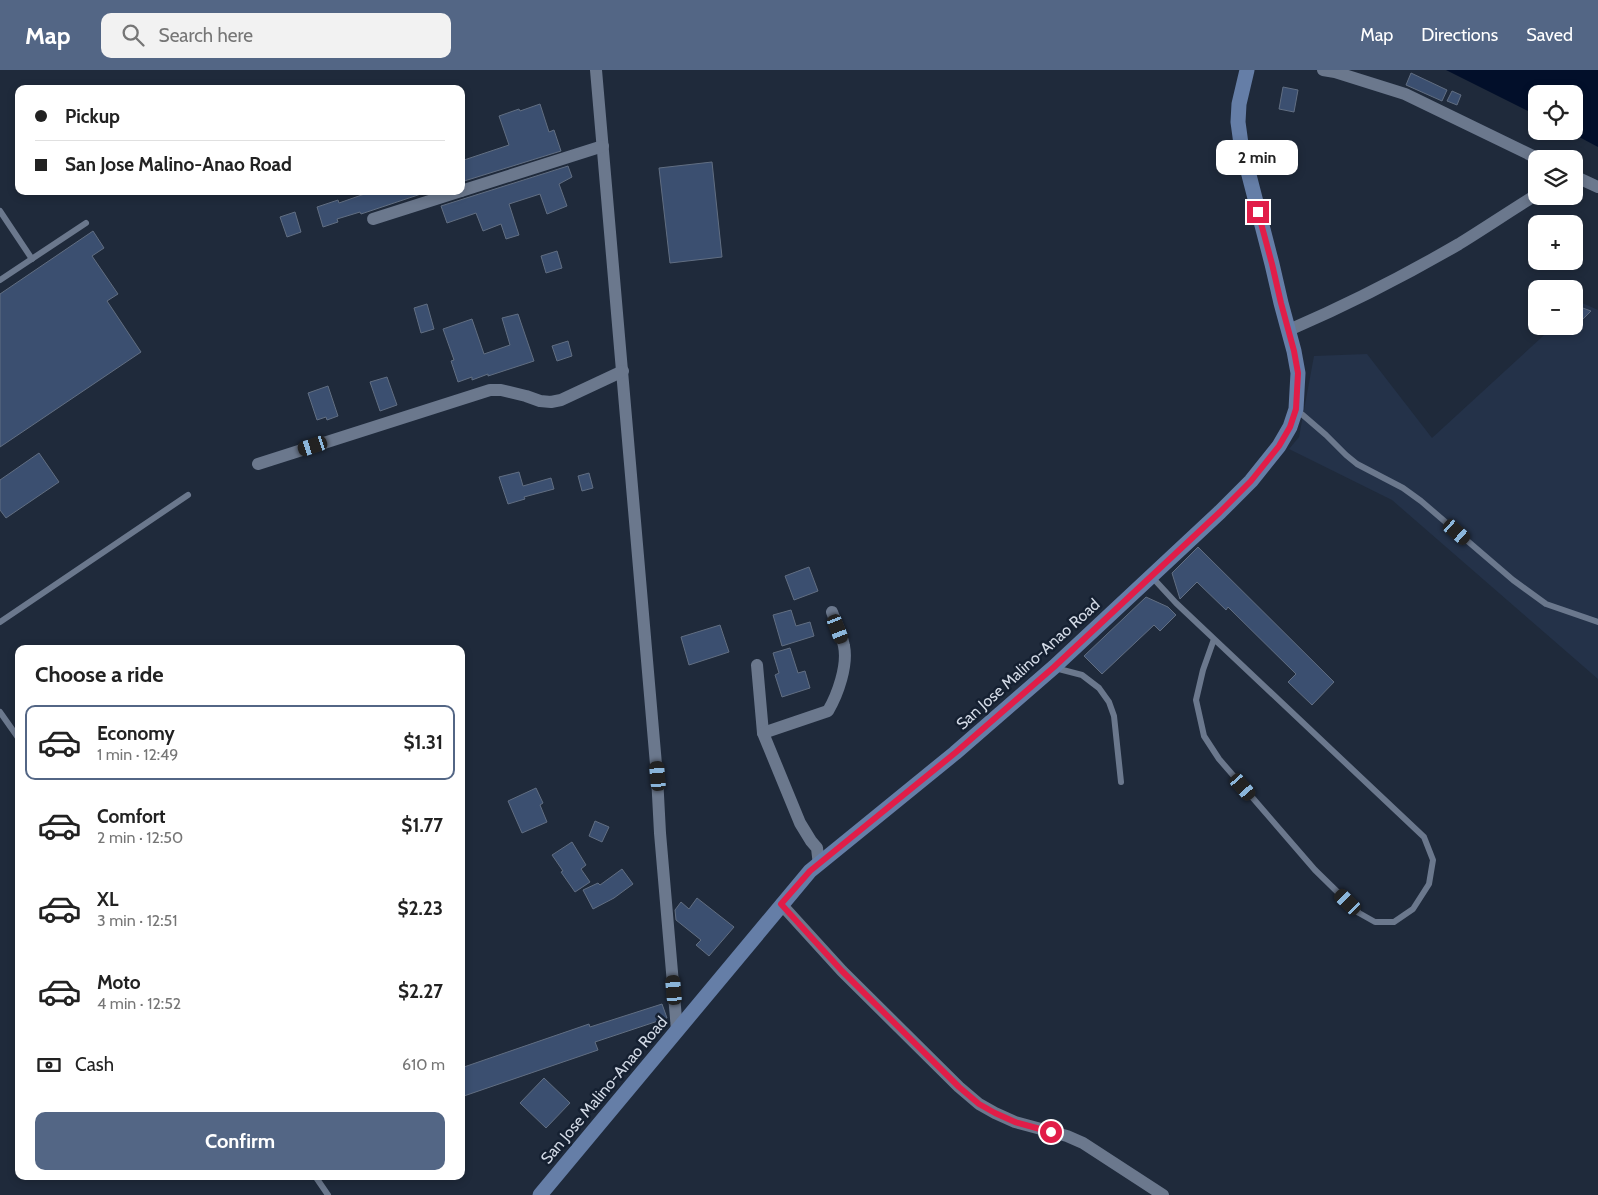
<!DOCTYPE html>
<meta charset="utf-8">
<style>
body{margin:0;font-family:Cabin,sans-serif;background:#f2f2f2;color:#222;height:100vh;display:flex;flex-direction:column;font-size:19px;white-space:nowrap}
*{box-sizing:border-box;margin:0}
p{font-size:16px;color:#767676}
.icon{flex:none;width:28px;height:28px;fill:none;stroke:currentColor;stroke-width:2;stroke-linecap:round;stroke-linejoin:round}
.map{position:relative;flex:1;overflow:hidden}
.drawer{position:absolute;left:15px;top:575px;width:450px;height:535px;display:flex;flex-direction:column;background:#fff;border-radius:10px;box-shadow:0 2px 8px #0003}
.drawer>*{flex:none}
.guide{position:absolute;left:15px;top:15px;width:450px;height:110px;border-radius:10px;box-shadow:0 2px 8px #0003;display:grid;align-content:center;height:110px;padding:0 20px;background:#fff}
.fabs{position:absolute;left:1528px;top:15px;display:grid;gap:10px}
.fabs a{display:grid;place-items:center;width:55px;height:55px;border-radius:10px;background:#fff;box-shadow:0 2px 8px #0003;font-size:25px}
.end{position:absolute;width:22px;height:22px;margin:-11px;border:6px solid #e11d48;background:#fff;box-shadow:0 0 0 2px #fff}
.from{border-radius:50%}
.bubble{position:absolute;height:35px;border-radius:10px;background:#fff;box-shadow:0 2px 8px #0003;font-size:16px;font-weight:700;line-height:35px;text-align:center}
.car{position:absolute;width:15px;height:30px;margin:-15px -8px;border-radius:6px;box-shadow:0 0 4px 1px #0007;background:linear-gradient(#222 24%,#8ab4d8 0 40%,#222 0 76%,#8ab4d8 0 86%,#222 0)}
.guide b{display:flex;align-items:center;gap:18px;height:48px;font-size:19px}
.guide b+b{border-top:1px solid #e0e0e0}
.guide i{width:12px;height:12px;background:#222}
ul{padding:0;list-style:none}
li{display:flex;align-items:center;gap:15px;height:75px;margin:0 10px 8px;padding:0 10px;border:2px solid transparent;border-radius:10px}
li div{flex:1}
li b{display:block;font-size:19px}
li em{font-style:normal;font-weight:700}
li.current{border-color:#536685}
li>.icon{width:45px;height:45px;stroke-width:1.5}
h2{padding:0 20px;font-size:22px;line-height:60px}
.pay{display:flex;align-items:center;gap:12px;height:55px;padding:0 20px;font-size:19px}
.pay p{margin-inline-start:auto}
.cta{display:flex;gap:10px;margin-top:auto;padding:10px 20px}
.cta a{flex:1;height:58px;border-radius:10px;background:#536685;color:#fff;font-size:20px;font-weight:700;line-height:58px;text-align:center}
header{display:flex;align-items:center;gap:30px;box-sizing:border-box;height:70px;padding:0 25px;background:#536685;color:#fff}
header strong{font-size:24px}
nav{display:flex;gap:28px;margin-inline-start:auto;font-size:18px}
.search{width:350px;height:45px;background:#f2f2f2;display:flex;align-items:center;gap:12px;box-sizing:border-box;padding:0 18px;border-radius:10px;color:#767676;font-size:19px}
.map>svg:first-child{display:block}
.built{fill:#243249}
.water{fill:#020f2a}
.building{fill:#3b4f70;stroke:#616e82}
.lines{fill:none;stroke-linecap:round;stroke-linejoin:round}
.service{stroke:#6b788d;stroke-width:6}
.minor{stroke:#6b788d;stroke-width:12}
.secondary{stroke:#657ea7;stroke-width:15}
.route{stroke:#e11d48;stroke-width:6}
.labels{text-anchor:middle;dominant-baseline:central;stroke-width:5;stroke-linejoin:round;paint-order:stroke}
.street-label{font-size:16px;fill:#d3dae6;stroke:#152031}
</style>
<header>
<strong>Map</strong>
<div class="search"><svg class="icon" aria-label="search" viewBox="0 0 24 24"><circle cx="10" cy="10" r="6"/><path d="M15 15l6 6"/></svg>Search here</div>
<nav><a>Map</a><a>Directions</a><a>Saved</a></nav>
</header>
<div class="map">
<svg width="1598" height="1125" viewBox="0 0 1598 1125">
<rect width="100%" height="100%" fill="#1f2a3b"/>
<!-- built -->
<polygon class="built" points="1580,232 1598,240 1598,609 1392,430 1289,379 1299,367 1314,286 1367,284 1432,368 1554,256 1574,256 1574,238"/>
<!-- water -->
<polygon class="water" points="1446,0 1598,0 1598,77 1568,61 1574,61 1574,24 1536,24 1536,45"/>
<!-- building -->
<g class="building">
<polygon points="1411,3 1447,20 1442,31 1406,15"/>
<polygon points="1283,17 1298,20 1294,42 1279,39"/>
<polygon points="1452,21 1461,25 1457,35 1447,31"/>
<polygon points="540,34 549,62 554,60 561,81 461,112 461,91 509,75 499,46 519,39 520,41"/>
<polygon points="712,92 722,187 670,193 659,98"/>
<polygon points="568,96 572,107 559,114 567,136 547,144 540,124 509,134 519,165 506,169 501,154 483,161 476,143 447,153 441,136"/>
<polygon points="373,121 423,121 424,123 361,144 360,142 337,149 338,152 323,157 317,137 338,130 339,133"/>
<polygon points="295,142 301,162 287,167 280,147"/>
<polygon points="93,161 104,178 92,186 118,224 107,231 141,282 0,377 0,224"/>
<polygon points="557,181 562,198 546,203 541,186"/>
<polygon points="427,234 434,259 421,263 414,238"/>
<polygon points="1580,237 1591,241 1574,258 1574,243"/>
<polygon points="518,244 534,291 488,306 488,304 472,310 472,307 458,312 451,291 454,290 443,259 472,249 484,284 510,275 502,248"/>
<polygon points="568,271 572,286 557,291 552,276"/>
<polygon points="387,307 397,335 380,341 370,312"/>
<polygon points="328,316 338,346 327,350 326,347 317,350 308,323"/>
<polygon points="39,383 59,412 6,448 0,440 0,410"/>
<polygon points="519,402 523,416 551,408 554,419 524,427 525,429 508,434 499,407"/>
<polygon points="589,403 593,418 582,421 578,406"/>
<polygon points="1198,477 1334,612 1312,635 1288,612 1296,604 1228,537 1226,540 1197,512 1180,529 1172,503"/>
<polygon points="809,497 818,521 794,530 785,506"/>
<polygon points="1146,527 1168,537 1176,545 1160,561 1154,555 1102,604 1084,586"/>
<polygon points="791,540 796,556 810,552 814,566 782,576 773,545"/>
<polygon points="720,555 729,582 689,595 681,567"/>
<polygon points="790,578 798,603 805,601 810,618 782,627 775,605 779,603 773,583"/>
<polygon points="536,718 543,733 540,735 547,752 522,763 508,731"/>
<polygon points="595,751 609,757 602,772 589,766"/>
<polygon points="572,772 586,795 581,799 590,812 575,822 561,802 563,801 552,785"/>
<polygon points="622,799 633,814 614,828 593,839 583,820 598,813 600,815"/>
<polygon points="697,828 734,857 709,886 696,875 701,870 676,850 675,840 681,832 689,839"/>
<polygon points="662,934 667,948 595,972 598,980 461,1027 461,998 589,954 590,957"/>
<polygon points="544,1008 570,1033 546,1058 520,1033"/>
</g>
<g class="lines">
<!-- service -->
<g class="service">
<polyline points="0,141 32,189"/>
<polyline points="0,210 86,153"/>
<polyline points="1297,340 1326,365 1346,385 1357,394 1403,418 1421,431 1513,510 1546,534 1598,552"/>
<polyline points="1152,507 1176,533 1424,767 1433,790 1429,814 1413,839 1394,852 1375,852 1359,843 1315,800 1219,689 1204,666 1196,630 1203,600 1214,569"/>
<polyline points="0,552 188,425"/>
<polyline points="1055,598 1082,605 1099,618 1109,632 1114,646 1121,712"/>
<polyline points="0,642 19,669"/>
<polyline points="315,1106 328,1125"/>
</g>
<!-- minor -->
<g class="minor">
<polyline points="596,0 657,706 660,763 677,960"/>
<polyline points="1323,0 1335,2 1405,24 1539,89"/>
<polyline points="1574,106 1598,117"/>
<polyline points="461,121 603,76"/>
<polyline points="373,149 461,121"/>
<path d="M1289,260C1347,235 1404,206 1459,174C1485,158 1510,141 1536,125"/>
<polyline points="258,394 490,320 501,320 526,326 540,331 551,332 561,330 623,301"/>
<polyline points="757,595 763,663"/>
<path d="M819,795L817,778L811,771L800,753L763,663L828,641C838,624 848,595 844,576C842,565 836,553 832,542"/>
<polyline points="781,834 842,901 959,1017 979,1034 995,1043 1015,1052 1067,1066 1083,1073 1163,1125"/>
</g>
<!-- secondary -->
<polyline class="secondary" points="540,1125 810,801 955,683 1054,597 1220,442 1251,411 1279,376 1290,357 1296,339 1298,303 1294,281 1281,233 1272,194 1241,74 1238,52 1239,34 1247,0"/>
</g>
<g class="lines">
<!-- route -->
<polyline class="route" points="1051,1062 1015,1052 995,1043 979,1034 959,1017 842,901 781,834 810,801 955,683 1054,597 1220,442 1251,411 1279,376 1290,357 1296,339 1298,303 1294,281 1281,233 1272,194 1258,142"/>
</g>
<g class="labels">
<!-- street labels -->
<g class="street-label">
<text transform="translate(1028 594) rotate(-42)">San Jose Malino-Anao Road</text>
<text transform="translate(604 1020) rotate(-50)">San Jose Malino-Anao Road</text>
</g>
</g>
</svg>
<div class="fabs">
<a><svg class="icon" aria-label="locate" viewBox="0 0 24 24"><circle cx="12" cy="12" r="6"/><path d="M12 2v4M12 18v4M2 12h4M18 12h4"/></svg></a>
<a><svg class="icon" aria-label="layers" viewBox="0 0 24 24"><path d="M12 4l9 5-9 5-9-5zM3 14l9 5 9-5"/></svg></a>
<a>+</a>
<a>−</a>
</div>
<i class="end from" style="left:1051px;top:1062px"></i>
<i class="end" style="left:1258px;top:142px"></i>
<div class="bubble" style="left:1216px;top:70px;width:82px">2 min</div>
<i class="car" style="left:313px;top:376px;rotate:252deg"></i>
<i class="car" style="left:1457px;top:462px;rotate:131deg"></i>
<i class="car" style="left:838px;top:559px;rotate:159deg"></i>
<i class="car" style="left:658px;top:706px;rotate:355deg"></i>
<i class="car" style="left:1243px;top:717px;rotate:139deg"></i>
<i class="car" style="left:1348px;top:832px;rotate:314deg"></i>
<i class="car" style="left:674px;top:920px;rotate:355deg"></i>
<div class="guide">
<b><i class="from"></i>Pickup</b>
<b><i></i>San Jose Malino-Anao Road</b>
</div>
<section class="drawer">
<h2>Choose a ride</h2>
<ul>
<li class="current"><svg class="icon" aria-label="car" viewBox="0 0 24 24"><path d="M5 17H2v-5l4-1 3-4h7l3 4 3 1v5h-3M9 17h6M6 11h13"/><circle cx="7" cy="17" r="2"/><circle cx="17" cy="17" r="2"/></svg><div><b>Economy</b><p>1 min · 12:49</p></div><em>$1.31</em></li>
<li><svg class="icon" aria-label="car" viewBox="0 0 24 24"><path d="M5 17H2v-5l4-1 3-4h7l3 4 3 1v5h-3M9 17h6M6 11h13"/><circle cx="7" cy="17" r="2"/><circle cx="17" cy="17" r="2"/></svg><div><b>Comfort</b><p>2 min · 12:50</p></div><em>$1.77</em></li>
<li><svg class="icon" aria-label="car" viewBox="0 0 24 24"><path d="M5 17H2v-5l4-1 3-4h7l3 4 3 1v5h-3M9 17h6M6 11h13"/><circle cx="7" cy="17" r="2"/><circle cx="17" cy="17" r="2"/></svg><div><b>XL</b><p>3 min · 12:51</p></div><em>$2.23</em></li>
<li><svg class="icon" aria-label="car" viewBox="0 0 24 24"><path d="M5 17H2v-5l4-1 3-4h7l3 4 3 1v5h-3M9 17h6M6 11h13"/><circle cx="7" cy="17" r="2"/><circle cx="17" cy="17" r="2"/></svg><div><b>Moto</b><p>4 min · 12:52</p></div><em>$2.27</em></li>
</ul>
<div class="pay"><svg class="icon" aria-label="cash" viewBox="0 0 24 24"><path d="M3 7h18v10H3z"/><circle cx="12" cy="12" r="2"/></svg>Cash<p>610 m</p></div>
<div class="cta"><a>Confirm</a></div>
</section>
</div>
